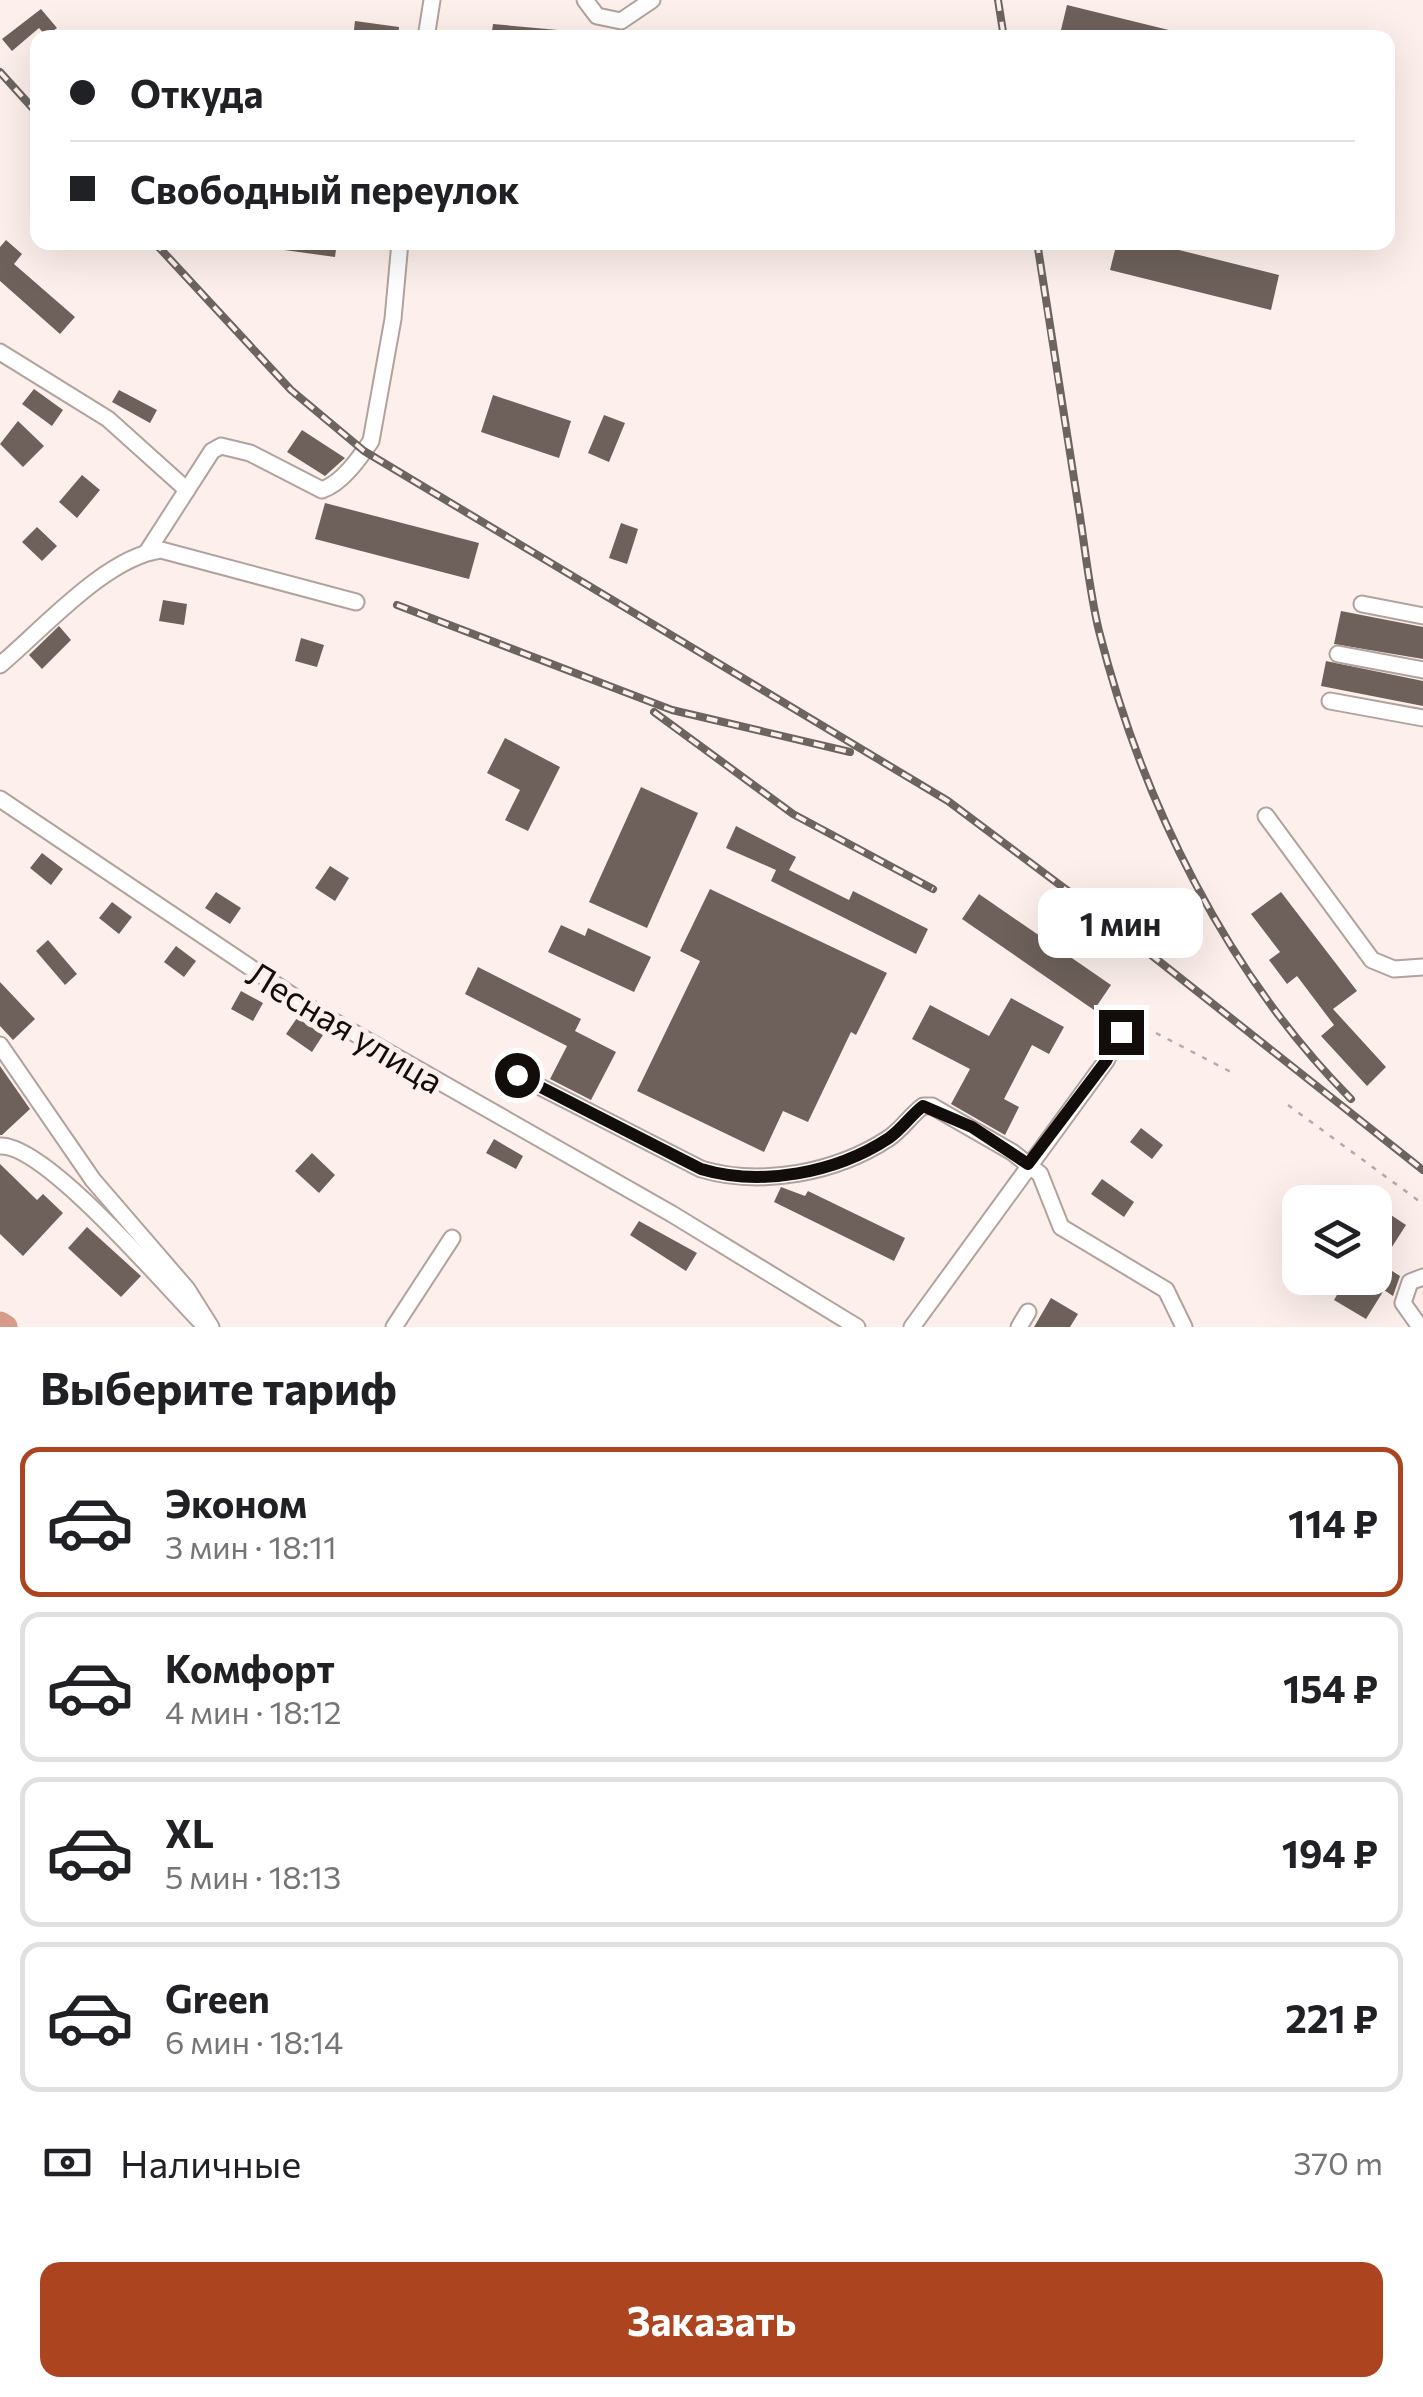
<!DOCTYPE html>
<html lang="ru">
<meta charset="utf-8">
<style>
body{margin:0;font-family:Commissioner,sans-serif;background:#f2f2f2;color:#202124;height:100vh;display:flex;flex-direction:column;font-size:38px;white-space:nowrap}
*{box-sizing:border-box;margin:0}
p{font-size:32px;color:#757577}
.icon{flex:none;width:55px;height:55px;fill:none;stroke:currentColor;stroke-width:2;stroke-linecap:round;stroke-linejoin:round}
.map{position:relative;height:1327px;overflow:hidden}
.panel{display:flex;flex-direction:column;background:#fff;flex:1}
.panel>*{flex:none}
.hud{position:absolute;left:30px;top:30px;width:1365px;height:220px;border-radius:20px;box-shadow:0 10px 40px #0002;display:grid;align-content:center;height:220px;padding:0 40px;background:#fff}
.tools{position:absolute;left:1282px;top:1185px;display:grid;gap:20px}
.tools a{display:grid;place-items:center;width:110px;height:110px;border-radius:20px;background:#fff;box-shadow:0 10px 40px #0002;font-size:50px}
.end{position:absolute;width:45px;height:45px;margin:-22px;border:12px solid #120d0b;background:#fff;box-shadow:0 0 0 5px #fff}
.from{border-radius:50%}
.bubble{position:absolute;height:70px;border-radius:20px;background:#fff;box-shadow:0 10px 40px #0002;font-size:32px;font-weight:700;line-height:70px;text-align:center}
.hud b{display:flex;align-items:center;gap:35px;height:95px;font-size:38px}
.hud b+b{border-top:2px solid #e0e0e0}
.hud i{width:25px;height:25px;background:#202124}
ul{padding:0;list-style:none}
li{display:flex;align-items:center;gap:30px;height:150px;margin:0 20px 15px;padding:0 20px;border:5px solid #e0e0e0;border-radius:20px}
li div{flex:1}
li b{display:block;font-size:38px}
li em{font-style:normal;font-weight:700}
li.active{border-color:#ac451f}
li>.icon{width:90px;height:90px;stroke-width:1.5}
h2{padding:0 40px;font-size:45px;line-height:120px}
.pay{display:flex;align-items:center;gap:25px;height:110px;padding:0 40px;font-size:38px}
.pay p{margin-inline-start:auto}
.cta{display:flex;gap:20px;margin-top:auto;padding:20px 40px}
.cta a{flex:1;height:115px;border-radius:20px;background:#ac451f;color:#fff;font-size:40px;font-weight:700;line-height:115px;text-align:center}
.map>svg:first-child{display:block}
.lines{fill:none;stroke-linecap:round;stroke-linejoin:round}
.river{stroke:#d69c89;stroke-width:25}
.building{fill:#6e615c}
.minor-casing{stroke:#b1a29d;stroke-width:19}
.path{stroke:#b5aaa7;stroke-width:2.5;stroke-dasharray:5 8;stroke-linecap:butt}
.minor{stroke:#fff;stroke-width:15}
.rail-casing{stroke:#6c6461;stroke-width:8}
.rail{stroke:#fdf0ec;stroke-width:4;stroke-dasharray:11;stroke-linecap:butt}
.route{stroke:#120d0b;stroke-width:12}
.labels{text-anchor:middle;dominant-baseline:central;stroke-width:10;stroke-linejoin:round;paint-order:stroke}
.street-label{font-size:35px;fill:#120d0b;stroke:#fdf0ec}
</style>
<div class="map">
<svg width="1423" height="1327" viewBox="0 0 1423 1327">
<rect width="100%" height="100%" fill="#fdf0ec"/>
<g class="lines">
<!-- river -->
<polyline class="river" points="0,1324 5,1327"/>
</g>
<!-- building -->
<g class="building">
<polygon points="1067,5 1185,34 1184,38 1059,38"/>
<polygon points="41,9 57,28 46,36 39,28 12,51 2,39"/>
<polygon points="355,21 399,27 398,38 353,38"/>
<polygon points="493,24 558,30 558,38 491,38"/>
<polygon points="6,240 22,254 14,264 75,317 60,334 0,281 0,247"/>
<polygon points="278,242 337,242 335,257 277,249"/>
<polygon points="1117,242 1147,242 1279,275 1271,310 1110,270"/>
<polygon points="34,389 63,410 52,426 22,404"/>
<polygon points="119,390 157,410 150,423 112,402"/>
<polygon points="493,395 571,421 559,458 481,432"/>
<polygon points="604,415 625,423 609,462 588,453"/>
<polygon points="18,421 44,446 23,467 0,444"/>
<polygon points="302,430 345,458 325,476 287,452"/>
<polygon points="82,475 100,490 77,518 59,502"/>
<polygon points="325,503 479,543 469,579 315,539"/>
<polygon points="621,523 638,529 627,564 609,558"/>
<polygon points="37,527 57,546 42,561 22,542"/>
<polygon points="163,600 187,604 184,625 159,621"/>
<polygon points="1341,611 1423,627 1423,659 1334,644"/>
<polygon points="59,626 71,640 42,669 29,655"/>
<polygon points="301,638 324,645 317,667 295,661"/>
<polygon points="1326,661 1423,681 1423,706 1321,686"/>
<polygon points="505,738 560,767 528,831 505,820 520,790 487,773"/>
<polygon points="641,787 698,813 647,928 589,902"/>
<polygon points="736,826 796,857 789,870 849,900 853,891 928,929 916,954 771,881 776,870 726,848"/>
<polygon points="42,853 63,869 51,885 30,868"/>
<polygon points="330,866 349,878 335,901 315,888"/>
<polygon points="710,889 887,973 856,1035 851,1032 808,1122 783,1111 764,1152 637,1091 700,961 680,951"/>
<polygon points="216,892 241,908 230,924 205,908"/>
<polygon points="1281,892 1357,991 1333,1009 1386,1067 1367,1086 1321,1036 1334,1025 1297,976 1287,984 1269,960 1280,952 1251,914"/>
<polygon points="979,894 1111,985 1094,1010 962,919"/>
<polygon points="112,902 132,917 119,934 99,918"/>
<polygon points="561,925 585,936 588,928 651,957 634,992 548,952"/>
<polygon points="48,940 77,974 65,985 36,951"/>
<polygon points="176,946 196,961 184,977 164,962"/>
<polygon points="478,967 581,1019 575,1031 616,1052 591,1100 550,1079 567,1046 465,994"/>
<polygon points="0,982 35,1019 13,1040 0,1026"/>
<polygon points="241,991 263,1003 253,1021 231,1009"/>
<polygon points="1011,998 1064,1027 1049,1054 1032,1045 1004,1099 1019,1107 1005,1135 951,1104 970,1069 912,1039 930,1005 989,1036"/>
<polygon points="297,1018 323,1035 312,1052 286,1034"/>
<polygon points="0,1066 30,1109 2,1135 0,1135"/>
<polygon points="1141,1128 1163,1145 1152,1159 1130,1142"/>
<polygon points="494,1139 523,1156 516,1169 486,1153"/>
<polygon points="312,1153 335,1175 319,1193 295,1171"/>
<polygon points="0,1164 37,1200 43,1194 63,1213 23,1256 0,1234"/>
<polygon points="1102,1179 1134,1202 1124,1217 1091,1194"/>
<polygon points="781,1187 805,1196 808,1191 905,1238 894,1261 774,1202"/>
<polygon points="1388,1213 1406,1225 1381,1264 1400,1276 1393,1296 1384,1290 1366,1319 1334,1300 1347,1278 1375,1278 1375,1233"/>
<polygon points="639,1221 697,1253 686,1271 630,1235"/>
<polygon points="87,1227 141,1276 121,1297 68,1248"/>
<polygon points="1051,1298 1078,1314 1070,1327 1034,1327"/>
</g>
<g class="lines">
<defs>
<g id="minor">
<polyline points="585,0 597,16 621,21 652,0"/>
<polyline points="426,38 432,0"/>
<polyline points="0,352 108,419 187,490"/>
<path d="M147,552L212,451L221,446L250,453L322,490C342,483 359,459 371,441L393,319L400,242"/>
<polyline points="1362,604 1423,616"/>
<polyline points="1338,654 1423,670"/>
<path d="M0,665C43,629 106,557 161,550L356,602"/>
<polyline points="1330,701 1423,718"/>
<polyline points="0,799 312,1009 672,1214 857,1327"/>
<polyline points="1266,816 1372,960 1394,969 1423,967"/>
<polyline points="0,1045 93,1180 187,1289 211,1327"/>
<path d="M517,1075L701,1169C761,1187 836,1173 889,1138C902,1129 911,1115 923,1106H932L1012,1152L1040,1174L1061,1227L1166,1290L1184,1327"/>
<path d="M0,1146C46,1144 166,1287 203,1324"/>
<polyline points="394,1327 452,1238"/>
<polyline points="912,1327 1106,1061 1121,1032"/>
<polyline points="1019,1327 1028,1312"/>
<polyline points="1420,1327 1403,1303 1410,1282 1423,1277"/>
</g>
</defs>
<!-- minor casing -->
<use href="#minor" class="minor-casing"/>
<!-- path -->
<g class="path">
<polyline points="1133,1021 1231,1072"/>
<polyline points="1288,1105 1423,1204"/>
</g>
<!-- minor -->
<use href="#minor" class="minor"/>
<defs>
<g id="rail">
<polyline points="998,0 1004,38"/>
<polyline points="0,72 38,114"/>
<polyline points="154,242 291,390 364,451 948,801 1112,924 1423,1170"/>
<path d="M1037,242C1050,330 1064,417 1078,504C1085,546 1089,590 1099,631C1142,801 1226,973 1351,1099"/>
<polyline points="397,605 672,710 850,752"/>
<polyline points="654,712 793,814 933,889"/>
</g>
</defs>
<!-- rail casing -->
<use href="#rail" class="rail-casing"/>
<!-- rail -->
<use href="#rail" class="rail"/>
</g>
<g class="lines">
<!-- route -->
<path class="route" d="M517,1075L701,1169C761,1187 836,1173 889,1138C902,1129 911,1115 923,1106L972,1127L1028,1164L1106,1061L1121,1032"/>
</g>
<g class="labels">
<!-- street labels -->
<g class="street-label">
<text transform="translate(346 1026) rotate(31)">Лесная улица</text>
</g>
</g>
</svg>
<div class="tools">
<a><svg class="icon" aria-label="layers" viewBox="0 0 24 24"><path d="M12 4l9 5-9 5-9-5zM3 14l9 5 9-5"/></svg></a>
</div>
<i class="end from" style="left:517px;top:1075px"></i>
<i class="end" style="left:1121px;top:1032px"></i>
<div class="bubble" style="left:1038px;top:888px;width:165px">1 мин</div>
<div class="hud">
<b><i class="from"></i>Откуда</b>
<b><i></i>Свободный переулок</b>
</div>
</div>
<section class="panel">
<h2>Выберите тариф</h2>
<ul>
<li class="active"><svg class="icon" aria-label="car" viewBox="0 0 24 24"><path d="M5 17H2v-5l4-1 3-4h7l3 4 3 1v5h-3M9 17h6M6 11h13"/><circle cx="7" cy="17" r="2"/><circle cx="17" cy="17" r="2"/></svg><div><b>Эконом</b><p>3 мин · 18:11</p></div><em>114 ₽</em></li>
<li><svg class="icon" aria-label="car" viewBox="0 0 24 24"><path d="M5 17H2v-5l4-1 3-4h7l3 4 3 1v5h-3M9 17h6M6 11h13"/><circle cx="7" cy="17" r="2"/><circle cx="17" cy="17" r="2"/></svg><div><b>Комфорт</b><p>4 мин · 18:12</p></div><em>154 ₽</em></li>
<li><svg class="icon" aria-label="car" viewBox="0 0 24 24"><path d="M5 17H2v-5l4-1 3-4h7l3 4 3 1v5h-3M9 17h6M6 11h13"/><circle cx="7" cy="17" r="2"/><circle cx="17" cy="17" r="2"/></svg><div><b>XL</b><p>5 мин · 18:13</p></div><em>194 ₽</em></li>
<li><svg class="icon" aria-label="car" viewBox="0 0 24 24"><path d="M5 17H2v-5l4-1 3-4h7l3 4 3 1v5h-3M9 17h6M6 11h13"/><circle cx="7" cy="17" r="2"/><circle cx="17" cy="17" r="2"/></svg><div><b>Green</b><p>6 мин · 18:14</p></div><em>221 ₽</em></li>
</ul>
<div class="pay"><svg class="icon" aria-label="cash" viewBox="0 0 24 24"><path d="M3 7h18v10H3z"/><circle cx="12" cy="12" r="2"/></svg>Наличные<p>370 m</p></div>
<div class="cta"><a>Заказать</a></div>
</section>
